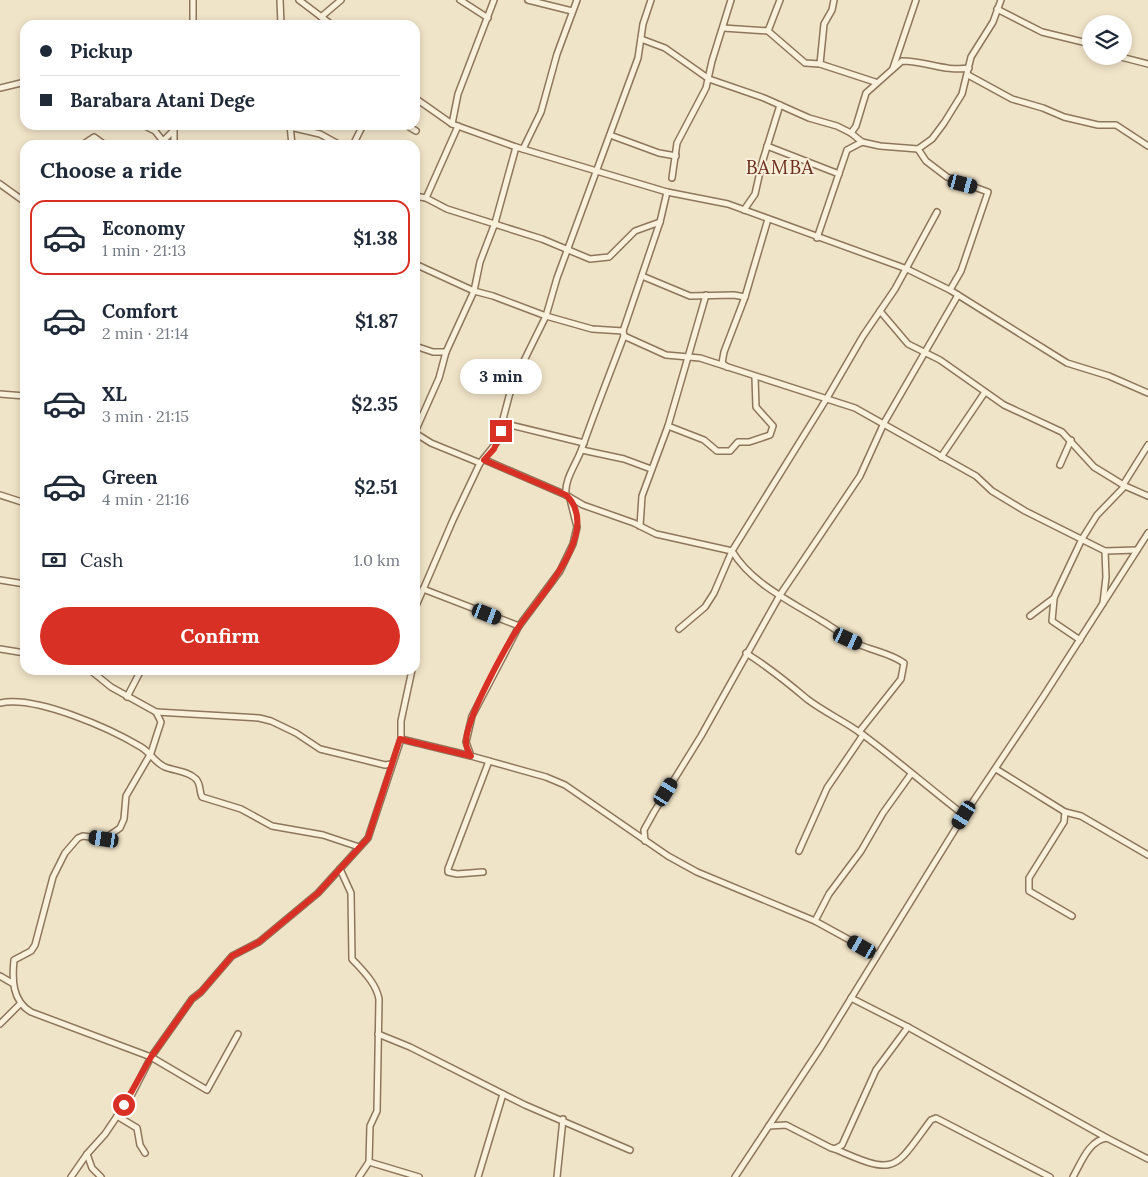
<!DOCTYPE html>
<meta charset="utf-8">
<style>
body{margin:0;font-family:Lora,serif;background:#f6f6f7;color:#1f2937;height:100vh;display:flex;flex-direction:column;font-size:19px;white-space:nowrap}
*{box-sizing:border-box;margin:0}
p{font-size:16px;color:#747a83}
.icon{flex:none;width:28px;height:28px;fill:none;stroke:currentColor;stroke-width:2;stroke-linecap:round;stroke-linejoin:round}
.map{position:relative;flex:1;overflow:hidden}
.sheet{position:absolute;left:20px;top:140px;width:400px;height:535px;display:flex;flex-direction:column;background:#fff;border-radius:15px;box-shadow:0 2px 8px #0003}
.sheet>*{flex:none}
.hud{position:absolute;left:20px;top:20px;width:400px;height:110px;border-radius:15px;box-shadow:0 2px 8px #0003;display:grid;align-content:center;height:110px;padding:0 20px;background:#fff}
.tools{position:absolute;left:1082px;top:15px;display:grid;gap:10px}
.tools a{display:grid;place-items:center;width:50px;height:50px;border-radius:50%;background:#fff;box-shadow:0 2px 8px #0003;font-size:25px}
.end{position:absolute;width:22px;height:22px;margin:-11px;border:6px solid #d93025;background:#fff;box-shadow:0 0 0 2px #fff}
.from{border-radius:50%}
.bubble{position:absolute;height:35px;border-radius:18px;background:#fff;box-shadow:0 2px 8px #0003;font-size:16px;font-weight:700;line-height:35px;text-align:center}
.car{position:absolute;width:15px;height:30px;margin:-15px -8px;border-radius:6px;box-shadow:0 0 4px 1px #0007;background:linear-gradient(#222 24%,#8ab4d8 0 40%,#222 0 76%,#8ab4d8 0 86%,#222 0)}
.hud b{display:flex;align-items:center;gap:18px;height:48px;font-size:19px}
.hud b+b{border-top:1px solid #e0e1e3}
.hud i{width:12px;height:12px;background:#1f2937}
ul{padding:0;list-style:none}
li{display:flex;align-items:center;gap:15px;height:75px;margin:0 10px 8px;padding:0 10px;border:2px solid transparent;border-radius:15px}
li div{flex:1}
li b{display:block;font-size:19px}
li em{font-style:normal;font-weight:700}
li.current{border-color:#d93025}
li>.icon{width:45px;height:45px;stroke-width:1.5}
h2{padding:0 20px;font-size:22px;line-height:60px}
.pay{display:flex;align-items:center;gap:12px;height:55px;padding:0 20px;font-size:19px}
.pay p{margin-inline-start:auto}
.action{display:flex;gap:10px;margin-top:auto;padding:10px 20px}
.action a{flex:1;height:58px;border-radius:30px;background:#d93025;color:#fff;font-size:20px;font-weight:700;line-height:58px;text-align:center}
.map>svg:first-child{display:block}
.lines{fill:none;stroke-linecap:round;stroke-linejoin:round}
.street-casing{stroke:#8d765c;stroke-width:8}
.street{stroke:#faf1dc;stroke-width:5}
.route{stroke:#d93025;stroke-width:6}
.labels{text-anchor:middle;dominant-baseline:central;stroke-width:4;stroke-linejoin:round;paint-order:stroke}
.quarter-label{font-size:19px;letter-spacing:1px;fill:#6b2e1e;stroke:#f7eed8}
</style>
<div class="map">
<svg width="1148" height="1177" viewBox="0 0 1148 1177">
<rect width="100%" height="100%" fill="#f0e4c8"/>
<g class="lines">
<defs>
<g id="street">
<polyline points="280,0 281,25"/>
<polyline points="299,0 332,25"/>
<polyline points="460,0 488,18"/>
<polyline points="528,0 572,11"/>
<polyline points="997,9 1042,32 1091,44"/>
<polyline points="321,17 341,0"/>
<polyline points="193,25 193,0"/>
<polyline points="723,28 768,31 805,63 820,64 875,82"/>
<polyline points="768,31 780,0"/>
<polyline points="641,39 665,48 709,79 764,98 809,118 837,126 851,133 862,142"/>
<polyline points="1117,56 1148,64"/>
<polyline points="820,64 824,24 832,10 834,0"/>
<polyline points="893,68 916,0"/>
<polyline points="968,75 1012,99 1043,108 1064,117 1098,125 1116,125 1148,146"/>
<polyline points="0,88 25,82"/>
<polyline points="415,98 452,124 516,147 667,192 728,204 907,269 950,290 1067,363 1109,376 1148,393"/>
<polyline points="452,124 458,94 494,0"/>
<polyline points="143,125 155,131 166,145"/>
<polyline points="174,125 174,145"/>
<polyline points="290,125 292,145"/>
<polyline points="406,125 416,131"/>
<polyline points="290,127 320,134 340,145"/>
<path d="M851,133L856,126L866,93L902,61C926,61 945,72 969,68"/>
<polyline points="610,135 659,153 676,156"/>
<polyline points="163,141 173,131"/>
<polyline points="82,145 94,137 105,145"/>
<polyline points="353,145 363,125"/>
<polyline points="767,146 839,174"/>
<polyline points="523,149 541,112 557,54 577,0"/>
<polyline points="918,149 926,161 947,177 988,192 961,271 950,290"/>
<polyline points="672,178 677,143 706,88 712,61 731,0"/>
<polyline points="0,184 25,202"/>
<polyline points="415,196 426,198 447,209 542,239 590,259 609,257 635,231 660,222"/>
<polyline points="426,198 458,126"/>
<polyline points="744,210 755,194 762,163 780,105"/>
<polyline points="817,238 847,150 862,142 880,146 918,149 932,139 944,123 962,94 971,57 993,22 1001,0"/>
<polyline points="415,264 474,291 493,296 546,316 592,329 623,331 660,222 667,192"/>
<polyline points="642,276 690,296 734,295 745,297 768,219"/>
<polyline points="880,311 908,344 940,360 1004,405 1062,432 1094,467 1125,486"/>
<path d="M623,331L624,336C610,373 595,411 582,448C577,463 564,479 566,495L583,505L634,523L656,534L732,551C752,584 790,601 822,621C834,628 845,637 858,644C873,651 890,653 904,663L901,679L859,732"/>
<polyline points="624,336 666,355 700,358 855,408 976,476 992,491 1025,511 1105,551 1137,550"/>
<polyline points="415,346 433,352 446,352 474,291 480,262 495,223 516,147"/>
<polyline points="727,367 722,363 724,352 745,297"/>
<polyline points="0,394 25,396"/>
<polyline points="502,423 584,443"/>
<polyline points="668,426 704,440 717,451 730,451 738,442 749,442 770,435 773,426 756,407 755,377"/>
<polyline points="415,432 439,378 446,352"/>
<polyline points="415,433 431,443 480,463"/>
<polyline points="582,450 624,459 651,469"/>
<polyline points="941,457 985,392"/>
<polyline points="485,460 566,495"/>
<polyline points="1060,465 1071,440"/>
<polyline points="1123,485 1148,445"/>
<polyline points="0,495 25,503"/>
<polyline points="570,499 577,527 573,544 560,571 519,626 472,716 466,742 471,756 546,777 565,785 668,856 697,872 815,921 877,955"/>
<polyline points="640,526 642,496 668,426 706,295"/>
<polyline points="0,580 25,584"/>
<polyline points="423,589 519,626"/>
<polyline points="1054,599 1052,621 1080,640"/>
<polyline points="1103,603 1106,577 1105,551"/>
<polyline points="1030,616 1054,598 1082,539 1097,515 1125,486 1148,496"/>
<polyline points="679,629 705,607 714,593 732,551 827,398 863,336 895,289 937,212"/>
<polyline points="415,645 416,606 453,520 480,463 497,442 512,385 546,316 557,278 638,58 643,24 651,0"/>
<polyline points="0,649 25,653"/>
<path d="M746,653C768,667 787,682 807,699C824,712 844,721 862,734C897,760 929,788 964,815"/>
<path d="M90,670L111,687L156,712L161,722L151,753L126,796L124,819L120,828L104,839L83,836L78,838L65,853L53,877L35,945L31,951L14,960C12,979 12,1001 31,1012L151,1057L207,1090L238,1034"/>
<polyline points="127,697 141,670"/>
<path d="M0,703C36,695 111,729 141,747C151,753 155,763 165,767C175,771 188,771 196,779C201,784 199,791 202,797L241,809L272,826L323,835L359,847"/>
<polyline points="156,712 259,718 271,721 296,733 320,749 385,765 391,764"/>
<polyline points="401,739 471,756"/>
<polyline points="996,769 1065,812 1064,822 1029,878 1029,891 1072,916"/>
<polyline points="1065,812 1081,816 1148,855"/>
<polyline points="645,841 644,830 654,812 701,736 780,595 860,476 884,423 958,295"/>
<polyline points="799,851 827,788 863,735"/>
<path d="M340,869L351,893L352,959C363,971 376,983 379,999L377,1111L370,1126L369,1162L359,1177"/>
<polyline points="483,872 457,874 448,872 448,869 489,761"/>
<polyline points="815,921 829,894 861,851 883,813 911,774"/>
<polyline points="0,976 12,983"/>
<polyline points="851,998 908,1027 1107,1138"/>
<polyline points="0,1024 20,1004"/>
<polyline points="378,1034 410,1047 525,1105 630,1150"/>
<polyline points="117,1116 137,1128 140,1145 145,1153"/>
<polyline points="769,1126 786,1125 831,1148 835,1149 842,1145 876,1070 908,1027"/>
<path d="M835,1149C898,1177 894,1169 931,1120L936,1118L1050,1177"/>
<polyline points="87,1154 92,1168 101,1177"/>
<polyline points="369,1162 419,1177"/>
<polyline points="71,1177 87,1154 105,1134 132,1094 151,1057 192,999 201,992 232,956 259,942 318,893 368,838 401,739 401,721 412,670"/>
<polyline points="478,1177 503,1094"/>
<polyline points="557,1177 563,1119"/>
<polyline points="735,1177 821,1047 964,815 1043,697 1148,533"/>
<path d="M1073,1177C1081,1163 1089,1140 1107,1138L1148,1159"/>
</g>
</defs>
<!-- street casing -->
<use href="#street" class="street-casing"/>
<!-- street -->
<use href="#street" class="street"/>
</g>
<g class="lines">
<!-- route -->
<path class="route" d="M124,1105L151,1057L192,999L201,992L232,956L259,942L318,893L368,838L400,739L471,756C468,751 466,748 466,742C466,718 506,646 520,625C540,596 603,530 566,495L484,460L494,449L501,431"/>
</g>
<g class="labels">
<!-- quarter labels -->
<g class="quarter-label">
<text x="780" y="167">BAMBA</text>
</g>
</g>
</svg>
<div class="tools">
<a><svg class="icon" aria-label="layers" viewBox="0 0 24 24"><path d="M12 4l9 5-9 5-9-5zM3 14l9 5 9-5"/></svg></a>
</div>
<i class="end from" style="left:124px;top:1105px"></i>
<i class="end" style="left:501px;top:431px"></i>
<div class="bubble" style="left:460px;top:359px;width:82px">3 min</div>
<i class="car" style="left:963px;top:184px;rotate:105deg"></i>
<i class="car" style="left:487px;top:614px;rotate:111deg"></i>
<i class="car" style="left:848px;top:639px;rotate:115deg"></i>
<i class="car" style="left:666px;top:792px;rotate:32deg"></i>
<i class="car" style="left:964px;top:815px;rotate:212deg"></i>
<i class="car" style="left:104px;top:839px;rotate:279deg"></i>
<i class="car" style="left:862px;top:947px;rotate:300deg"></i>
<div class="hud">
<b><i class="from"></i>Pickup</b>
<b><i></i>Barabara Atani Dege</b>
</div>
<section class="sheet">
<h2>Choose a ride</h2>
<ul>
<li class="current"><svg class="icon" aria-label="car" viewBox="0 0 24 24"><path d="M5 17H2v-5l4-1 3-4h7l3 4 3 1v5h-3M9 17h6M6 11h13"/><circle cx="7" cy="17" r="2"/><circle cx="17" cy="17" r="2"/></svg><div><b>Economy</b><p>1 min · 21:13</p></div><em>$1.38</em></li>
<li><svg class="icon" aria-label="car" viewBox="0 0 24 24"><path d="M5 17H2v-5l4-1 3-4h7l3 4 3 1v5h-3M9 17h6M6 11h13"/><circle cx="7" cy="17" r="2"/><circle cx="17" cy="17" r="2"/></svg><div><b>Comfort</b><p>2 min · 21:14</p></div><em>$1.87</em></li>
<li><svg class="icon" aria-label="car" viewBox="0 0 24 24"><path d="M5 17H2v-5l4-1 3-4h7l3 4 3 1v5h-3M9 17h6M6 11h13"/><circle cx="7" cy="17" r="2"/><circle cx="17" cy="17" r="2"/></svg><div><b>XL</b><p>3 min · 21:15</p></div><em>$2.35</em></li>
<li><svg class="icon" aria-label="car" viewBox="0 0 24 24"><path d="M5 17H2v-5l4-1 3-4h7l3 4 3 1v5h-3M9 17h6M6 11h13"/><circle cx="7" cy="17" r="2"/><circle cx="17" cy="17" r="2"/></svg><div><b>Green</b><p>4 min · 21:16</p></div><em>$2.51</em></li>
</ul>
<div class="pay"><svg class="icon" aria-label="cash" viewBox="0 0 24 24"><path d="M3 7h18v10H3z"/><circle cx="12" cy="12" r="2"/></svg>Cash<p>1.0 km</p></div>
<div class="action"><a>Confirm</a></div>
</section>
</div>
